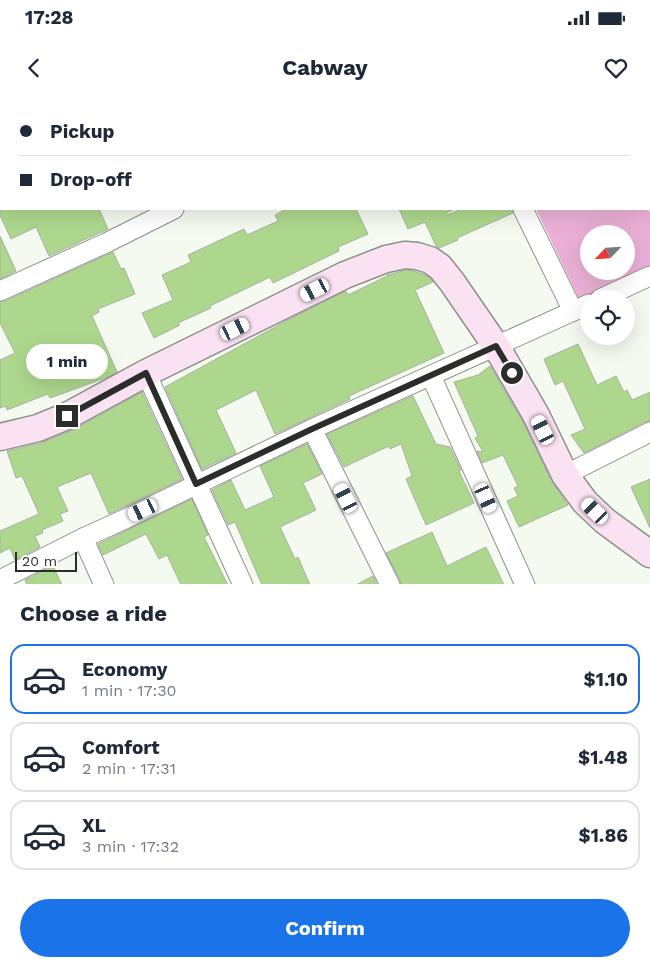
<!DOCTYPE html>
<meta charset="utf-8">
<style>
body{margin:0;font-family:"Work Sans",sans-serif;background:#f2f2f3;color:#1f2937;height:100vh;display:flex;flex-direction:column;font-size:19px;white-space:nowrap}
*{box-sizing:border-box;margin:0}
p{font-size:16px;color:#747a83}
.icon{flex:none;width:28px;height:28px;fill:none;stroke:currentColor;stroke-width:2;stroke-linecap:round;stroke-linejoin:round}
.map{position:relative;height:484px;overflow:hidden}
.side{display:flex;flex-direction:column;background:#fff;flex:1}
.side>*{flex:none}
.hud{position:absolute;left:0px;top:0px;width:650px;height:110px;box-shadow:0 5px 20px #0002;display:grid;align-content:center;height:110px;padding:0 20px;background:#fff}
.needle{width:32px;rotate:245deg}
.buttons{position:absolute;left:580px;top:125px;display:grid;gap:10px}
.buttons a{display:grid;place-items:center;width:55px;height:55px;border-radius:50%;background:#fff;box-shadow:0 5px 20px #0002;font-size:25px}
.scale{position:absolute;left:15px;bottom:12px;width:62px;box-sizing:border-box;padding-left:5px;border:2px solid #2a2d29;border-top:0;font-size:14px;line-height:18px;white-space:nowrap;color:#2a2d29;-webkit-text-stroke:4px #fff;paint-order:stroke}
.end{position:absolute;width:22px;height:22px;margin:-11px;border:6px solid #2a2d29;background:#fff;box-shadow:0 0 0 2px #fff}
.from{border-radius:50%}
.bubble{position:absolute;height:35px;border-radius:18px;background:#fff;box-shadow:0 5px 20px #0002;font-size:16px;font-weight:700;line-height:35px;text-align:center}
.car{position:absolute;width:15px;height:30px;margin:-15px -8px;border-radius:6px;box-shadow:0 0 4px 1px #0007;background:linear-gradient(#fff 24%,#345 0 40%,#fff 0 76%,#345 0 86%,#fff 0)}
.hud b{display:flex;align-items:center;gap:18px;height:48px;font-size:19px}
.hud b+b{border-top:1px solid #e0e1e3}
.hud i{width:12px;height:12px;background:#1f2937}
ul{padding:0;list-style:none}
li{display:flex;align-items:center;gap:15px;height:70px;margin:0 10px 8px;padding:0 10px;border:2px solid #e0e1e3;border-radius:15px}
li div{flex:1}
li b{display:block;font-size:19px}
li em{font-style:normal;font-weight:700}
li.on{border-color:#1a73e8}
li>.icon{width:45px;height:45px;stroke-width:1.5}
h2{padding:0 20px;font-size:22px;line-height:60px}
.action{display:flex;gap:10px;margin-top:auto;padding:10px 20px}
.action a{flex:1;height:58px;border-radius:30px;background:#1a73e8;color:#fff;font-size:20px;font-weight:700;line-height:58px;text-align:center}
.status{display:flex;justify-content:space-between;align-items:center;height:35px;padding:0 25px;background:#fff;direction:ltr}
.status svg{height:14px;fill:currentColor}
header{display:flex;justify-content:space-between;align-items:center;height:65px;padding:0 20px;background:#fff;font-size:22px;font-weight:700}
.map>svg:first-child{display:block}
.green{fill:#ebafd7;fill-rule:evenodd}
.building{fill:#add78d;stroke:#a9b0a5}
.lines{fill:none;stroke-linecap:round;stroke-linejoin:round}
.street-casing{stroke:#8c9288;stroke-width:21}
.secondary-casing{stroke:#8c9288;stroke-width:29}
.street{stroke:#fff;stroke-width:19}
.secondary{stroke:#fae2f2;stroke-width:26}
.route{stroke:#2a2d29;stroke-width:6}
</style>
<div class="status"><b>17:28</b><svg viewBox="0 0 49 12"><path d="M0 12V9h3v3zM5 12V6h3v6zM10 12V3h3v9zM15 12V0h3v12zM26 1h20v11H26zM47 4h2v5h-2z"/></svg></div>
<header><svg class="icon" aria-label="back" viewBox="0 0 24 24"><path d="M15 5l-7 7 7 7"/></svg>Cabway<svg class="icon" aria-label="heart" viewBox="0 0 24 24"><path d="M12 20l-8-8c-3-5 5-10 8-4 3-6 11-1 8 4z"/></svg></header>
<div class="map">
<svg width="650" height="485" viewBox="0 0 650 485">
<rect width="100%" height="100%" fill="#f4faef"/>
<!-- green -->
<path class="green" d="M536,109H648L650,113V172L589,200L578,197ZM589,134H626V171H589Z"/>
<!-- building -->
<g class="building">
<polygon points="0,109 99,109 108,129 49,156 36,127 11,139 0,115"/>
<polygon points="286,109 356,109 368,134 338,147 339,151 273,183 270,177 210,206 211,208 178,223 180,225 154,238 142,213 173,200 162,175 191,162 188,155 244,129 247,135 278,121 275,115"/>
<polygon points="399,109 455,109 446,113 447,115 462,109 512,109 513,113 457,138 458,140 439,148 436,146 425,122 408,129"/>
<polygon points="0,136 16,171 0,179"/>
<polygon points="113,152 121,169 124,168 135,194 98,209 99,212 92,216 117,272 108,277 50,298 48,294 7,310 6,306 0,308 0,260 15,253 0,223 0,202 5,201"/>
<polygon points="406,170 414,171 423,174 430,178 433,182 415,190 444,253 349,296 350,299 275,334 256,290 216,310 236,353 202,369 165,287 286,221 346,191 348,195 387,176 387,175"/>
<polygon points="578,244 597,285 616,276 624,292 627,290 632,300 650,292 650,321 645,322 584,353 571,335 585,329 563,281 555,285 544,259"/>
<polygon points="490,266 523,322 552,382 568,405 519,427 507,401 518,396 514,388 518,386 503,355 482,363 477,351 483,352 475,338 478,336 454,282 478,275"/>
<polygon points="142,292 182,379 109,414 91,373 57,387 68,411 60,414 63,421 42,430 43,433 35,436 40,447 15,460 10,448 0,453 0,431 39,414 22,376 16,378 7,351 41,343 73,330"/>
<polygon points="413,296 436,344 450,347 461,370 459,371 474,403 426,425 406,379 412,376 401,344 390,349 389,346 344,367 327,334"/>
<polygon points="307,344 322,374 303,383 316,410 280,427 295,459 298,457 310,485 262,485 235,422 228,425 212,390 231,380 245,410 274,397 260,366"/>
<polygon points="650,379 650,428 631,387"/>
<polygon points="192,399 208,435 204,437 228,485 181,485 167,455 159,459 146,434 103,455 98,444"/>
<polygon points="432,432 447,466 486,447 504,485 401,485 400,480 386,453"/>
<polygon points="53,466 62,485 27,485 25,480"/>
<polygon points="373,476 377,485 356,485"/>
</g>
<g class="lines">
<defs>
<g id="street">
<polyline points="174,0 175,1"/>
<polyline points="470,0 470,1"/>
<polyline points="602,0 603,1"/>
<polyline points="96,1 98,0"/>
<polyline points="398,1 400,0"/>
<polyline points="649,24 650,23"/>
<polyline points="0,50 1,50"/>
<polyline points="649,88 650,91"/>
<polyline points="523,109 573,211"/>
<polyline points="0,191 106,143 174,109"/>
<polyline points="600,199 650,176"/>
<polyline points="146,273 243,485"/>
<polyline points="431,276 525,485"/>
<polyline points="312,329 390,485"/>
<polyline points="565,375 650,332"/>
<polyline points="83,438 104,485"/>
<polyline points="0,480 83,438 125,419 312,329 589,204"/>
</g>
<polyline id="secondary" points="0,337 38,328 67,316 146,273 345,175 386,159 405,155 417,156 430,160 440,167 452,182 496,246 536,315 565,375 585,402 605,421 650,454"/>
</defs>
<!-- street casing -->
<use href="#street" class="street-casing"/>
<!-- secondary casing -->
<use href="#secondary" class="secondary-casing"/>
<!-- street -->
<use href="#street" class="street"/>
<!-- secondary -->
<use href="#secondary" class="secondary"/>
</g>
<g class="lines">
<!-- route -->
<polyline class="route" points="67,316 146,273 196,384 312,329 496,246 512,273"/>
</g>
</svg>
<div class="buttons">
<a><svg class="needle" viewBox="-14 -14 28 28"><path d="M0-13l5 13h-10z" fill="#e53935"/><path d="M0 13l5-13h-10z" fill="#747a83"/></svg></a>
<a><svg class="icon" aria-label="locate" viewBox="0 0 24 24"><circle cx="12" cy="12" r="6"/><path d="M12 2v4M12 18v4M2 12h4M18 12h4"/></svg></a>
</div>
<div class="scale">20 m</div>
<i class="end from" style="left:512px;top:273px"></i>
<i class="end" style="left:67px;top:316px"></i>
<div class="bubble" style="left:26px;top:244px;width:82px">1 min</div>
<i class="car" style="left:315px;top:190px;rotate:243deg"></i>
<i class="car" style="left:235px;top:229px;rotate:64deg"></i>
<i class="car" style="left:543px;top:330px;rotate:334deg"></i>
<i class="car" style="left:346px;top:398px;rotate:333deg"></i>
<i class="car" style="left:486px;top:398px;rotate:156deg"></i>
<i class="car" style="left:143px;top:410px;rotate:244deg"></i>
<i class="car" style="left:595px;top:411px;rotate:314deg"></i>
<div class="hud">
<b><i class="from"></i>Pickup</b>
<b><i></i>Drop-off</b>
</div>
</div>
<section class="side">
<h2>Choose a ride</h2>
<ul>
<li class="on"><svg class="icon" aria-label="car" viewBox="0 0 24 24"><path d="M5 17H2v-5l4-1 3-4h7l3 4 3 1v5h-3M9 17h6M6 11h13"/><circle cx="7" cy="17" r="2"/><circle cx="17" cy="17" r="2"/></svg><div><b>Economy</b><p>1 min · 17:30</p></div><em>$1.10</em></li>
<li><svg class="icon" aria-label="car" viewBox="0 0 24 24"><path d="M5 17H2v-5l4-1 3-4h7l3 4 3 1v5h-3M9 17h6M6 11h13"/><circle cx="7" cy="17" r="2"/><circle cx="17" cy="17" r="2"/></svg><div><b>Comfort</b><p>2 min · 17:31</p></div><em>$1.48</em></li>
<li><svg class="icon" aria-label="car" viewBox="0 0 24 24"><path d="M5 17H2v-5l4-1 3-4h7l3 4 3 1v5h-3M9 17h6M6 11h13"/><circle cx="7" cy="17" r="2"/><circle cx="17" cy="17" r="2"/></svg><div><b>XL</b><p>3 min · 17:32</p></div><em>$1.86</em></li>
</ul>
<div class="action"><a>Confirm</a></div>
</section>
